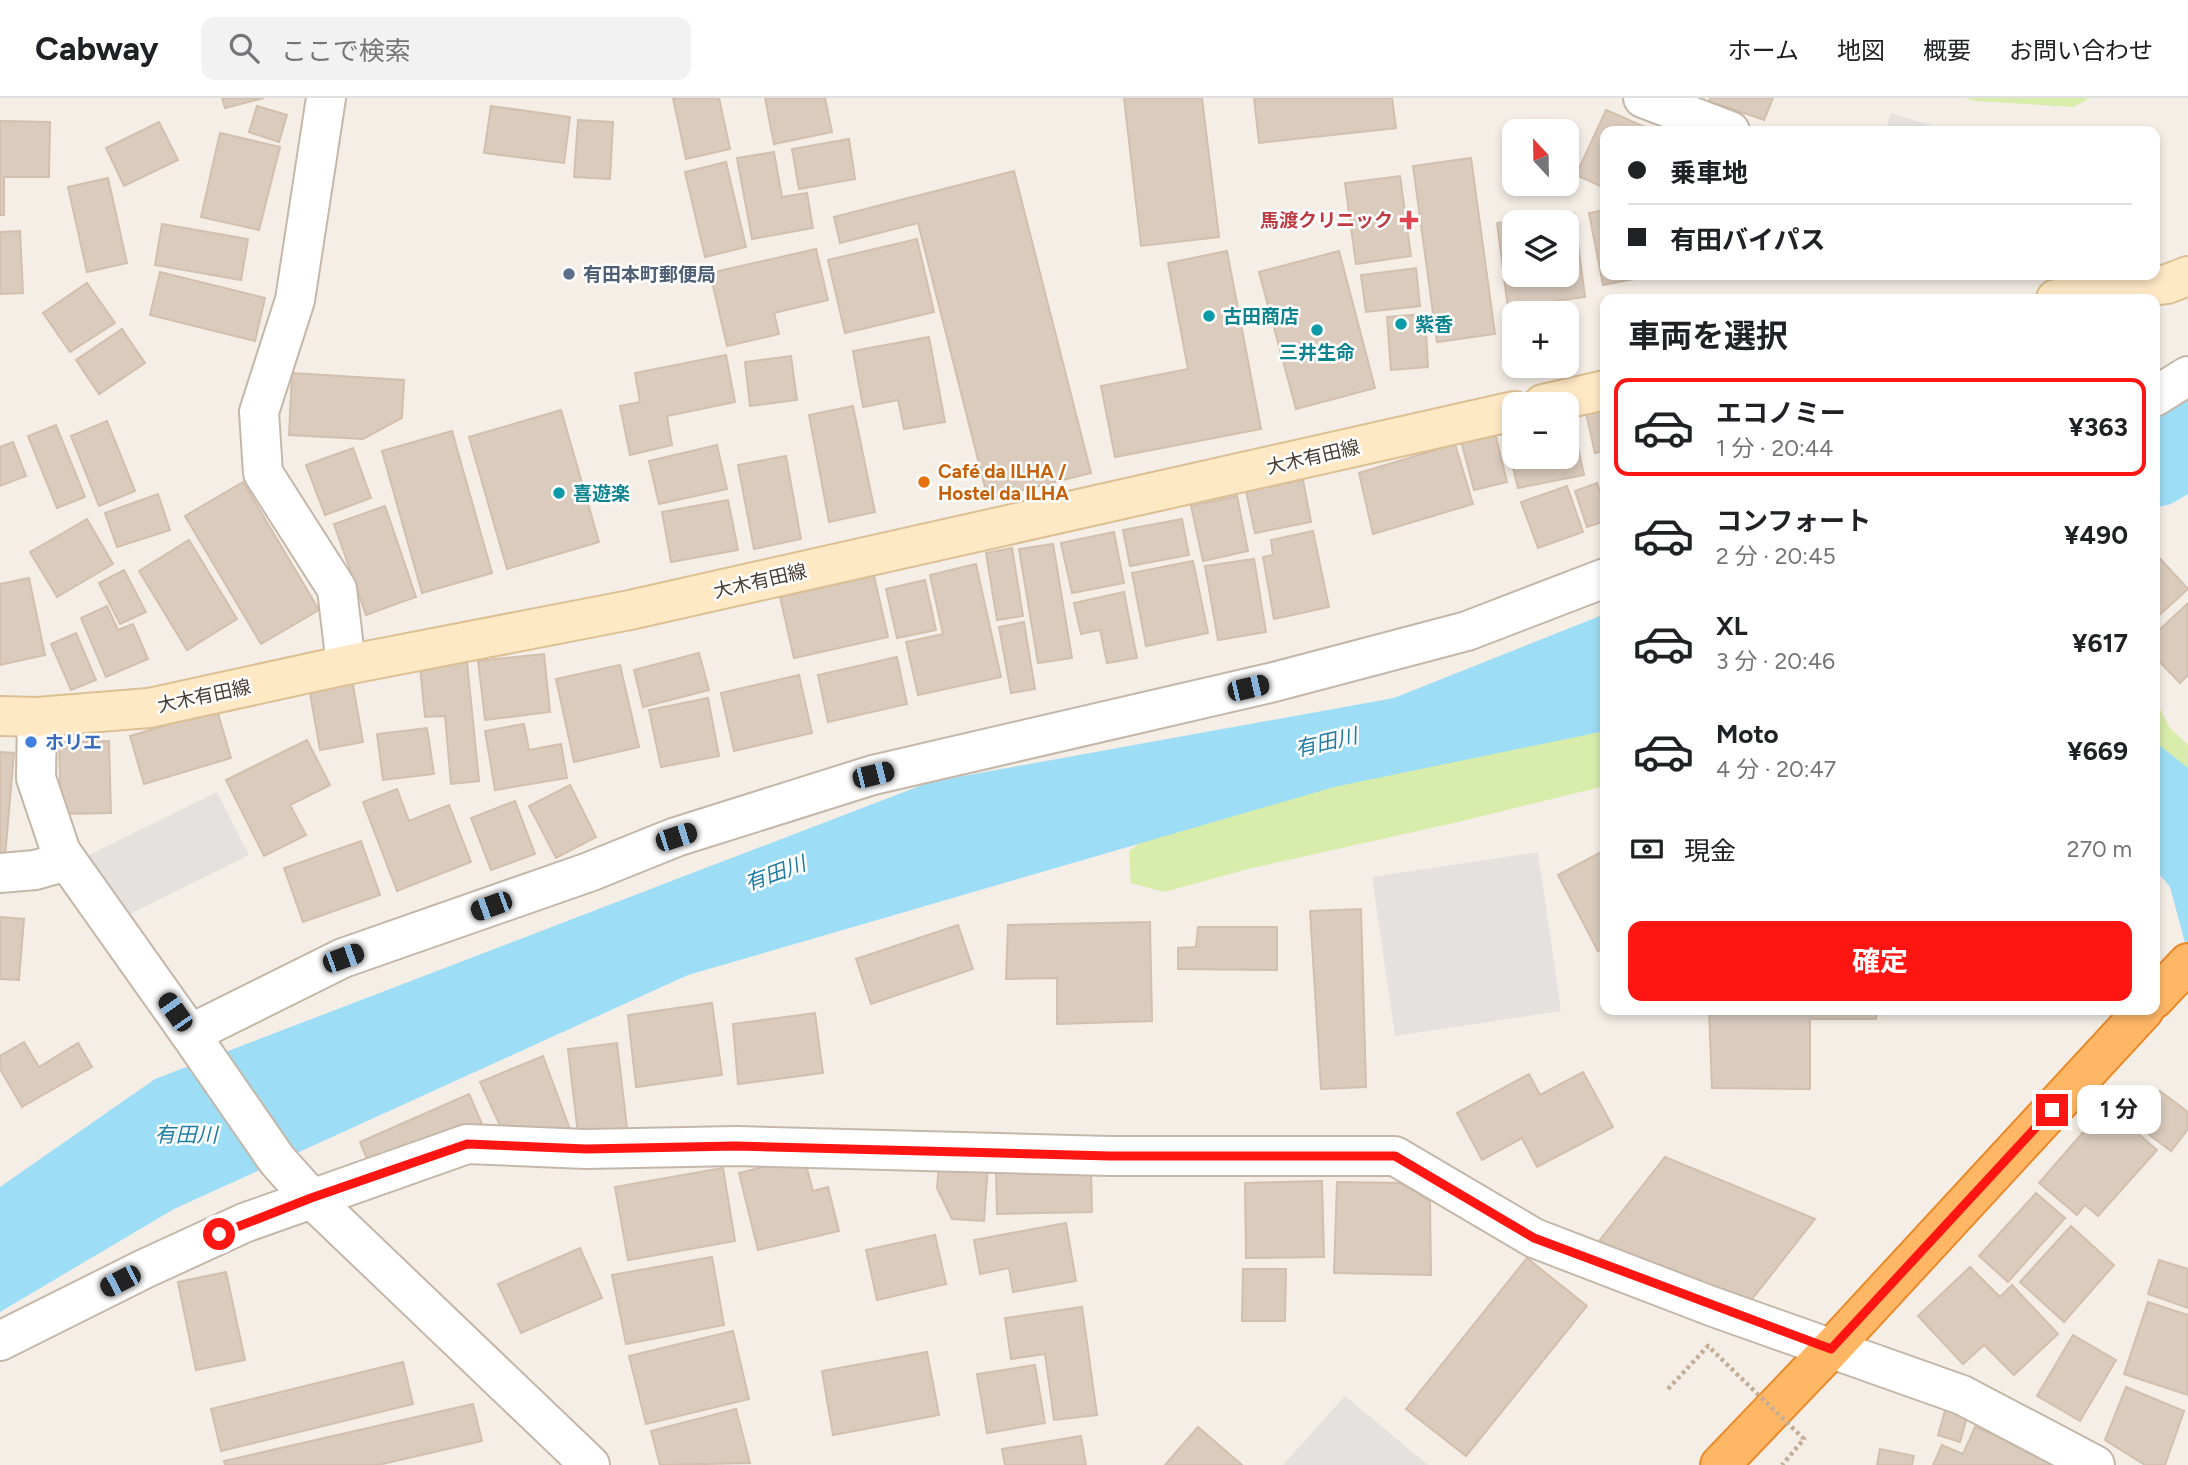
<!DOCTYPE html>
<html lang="ja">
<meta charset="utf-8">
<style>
body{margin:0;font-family:Figtree,"Noto Sans JP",sans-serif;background:#f2f2f2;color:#202124;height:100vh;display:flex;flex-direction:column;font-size:26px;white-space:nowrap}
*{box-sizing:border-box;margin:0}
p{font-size:23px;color:#757577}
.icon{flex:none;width:38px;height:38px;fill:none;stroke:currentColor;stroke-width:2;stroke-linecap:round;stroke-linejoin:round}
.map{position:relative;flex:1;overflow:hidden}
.sheet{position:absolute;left:1600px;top:196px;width:560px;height:721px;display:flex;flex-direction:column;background:#fff;border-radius:14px;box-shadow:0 4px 10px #0003}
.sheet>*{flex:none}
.top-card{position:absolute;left:1600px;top:28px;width:560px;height:154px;border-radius:14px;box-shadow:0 4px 10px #0003;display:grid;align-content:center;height:154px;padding:0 28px;background:#fff}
.needle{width:46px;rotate:338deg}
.buttons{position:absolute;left:1502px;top:21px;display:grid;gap:14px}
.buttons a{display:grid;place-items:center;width:77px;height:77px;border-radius:14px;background:#fff;box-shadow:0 4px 10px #0003;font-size:35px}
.end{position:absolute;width:32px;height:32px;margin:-16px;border:9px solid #ff1612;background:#fff;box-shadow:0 0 0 4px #fff}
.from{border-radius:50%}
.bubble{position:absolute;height:49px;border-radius:14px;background:#fff;box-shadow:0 4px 10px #0003;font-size:23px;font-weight:700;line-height:49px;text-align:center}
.car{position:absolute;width:21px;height:42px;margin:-21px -10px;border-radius:9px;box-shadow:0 0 5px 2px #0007;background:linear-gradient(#222 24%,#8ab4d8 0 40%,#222 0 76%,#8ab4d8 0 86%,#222 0)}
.top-card b{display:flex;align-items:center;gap:24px;height:66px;font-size:26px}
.top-card b+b{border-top:2px solid #e0e0e0}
.top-card i{width:18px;height:18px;background:#202124}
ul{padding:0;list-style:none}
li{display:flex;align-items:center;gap:21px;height:98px;margin:0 14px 10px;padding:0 14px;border:4px solid transparent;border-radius:14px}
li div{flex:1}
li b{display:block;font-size:26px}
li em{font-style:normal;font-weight:700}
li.on{border-color:#ff1612}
li>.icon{width:63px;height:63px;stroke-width:1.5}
h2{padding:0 28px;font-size:32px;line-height:84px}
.pay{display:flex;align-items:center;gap:18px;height:77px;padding:0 28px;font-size:26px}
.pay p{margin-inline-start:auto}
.action{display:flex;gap:14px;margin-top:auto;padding:14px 28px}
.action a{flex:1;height:80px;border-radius:14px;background:#ff1612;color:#fff;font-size:28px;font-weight:700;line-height:80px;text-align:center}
header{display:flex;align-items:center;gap:42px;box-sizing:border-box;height:98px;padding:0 35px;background:#fff;border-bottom:2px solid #e0e0e0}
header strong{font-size:33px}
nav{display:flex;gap:38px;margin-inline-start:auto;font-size:24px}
.search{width:490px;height:63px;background:#f2f2f2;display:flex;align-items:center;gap:18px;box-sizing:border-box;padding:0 24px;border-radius:14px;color:#757577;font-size:26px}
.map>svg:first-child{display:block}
.green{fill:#d8ecab}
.parking{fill:#e5e1de}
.water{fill:#9ddef6}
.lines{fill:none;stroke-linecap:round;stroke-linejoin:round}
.river{stroke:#9ddef6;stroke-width:88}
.building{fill:#dacbbd;stroke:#d2bfad;stroke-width:2;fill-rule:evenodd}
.street-casing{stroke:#c4b7aa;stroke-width:42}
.secondary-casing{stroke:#dcbf93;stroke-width:42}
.highway-casing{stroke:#eb8929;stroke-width:42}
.street{stroke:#fff;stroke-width:38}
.secondary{stroke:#ffe9c5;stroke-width:38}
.highway{stroke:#ffb766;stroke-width:38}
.path-bridge{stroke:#c4ae97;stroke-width:4.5;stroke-dasharray:3.5 3.5;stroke-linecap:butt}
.route{stroke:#ff1612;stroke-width:9}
.health-dot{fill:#e0444e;stroke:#fff;stroke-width:2.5}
.service-dot{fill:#5c6f8a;stroke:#fff;stroke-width:2.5}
.culture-dot{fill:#0f9aa8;stroke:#fff;stroke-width:2.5}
.food-dot{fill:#e8710a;stroke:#fff;stroke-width:2.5}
.shop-dot{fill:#3f7fe0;stroke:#fff;stroke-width:2.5}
.labels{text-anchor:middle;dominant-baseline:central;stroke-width:5;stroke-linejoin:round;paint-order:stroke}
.health-label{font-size:19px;font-weight:bold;fill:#be3a42;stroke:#fff;text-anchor:end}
.service-label{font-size:19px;font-weight:bold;fill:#4e5e75;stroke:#fff;text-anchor:start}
.culture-label{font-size:19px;font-weight:bold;fill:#0d838f;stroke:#fff;text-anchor:start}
.street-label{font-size:19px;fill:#483d34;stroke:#fff}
.food-label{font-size:19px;font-weight:bold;fill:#c56008;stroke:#fff;text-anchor:start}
.shop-label{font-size:19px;font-weight:bold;fill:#366cbe;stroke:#fff;text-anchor:start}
.water-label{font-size:21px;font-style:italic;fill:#217ea3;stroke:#fff}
</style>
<header>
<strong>Cabway</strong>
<div class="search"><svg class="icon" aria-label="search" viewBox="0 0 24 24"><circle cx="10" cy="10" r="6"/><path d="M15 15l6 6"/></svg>ここで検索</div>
<nav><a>ホーム</a><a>地図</a><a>概要</a><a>お問い合わせ</a></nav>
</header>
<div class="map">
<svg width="2188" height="1367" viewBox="0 0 2188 1367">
<rect width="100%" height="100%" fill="#f4eee6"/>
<!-- green -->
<g class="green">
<polygon points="1964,0 2087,0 2087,2 2073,9 1976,3"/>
<polygon points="1605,581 1605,688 1458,724 1248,771 1164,794 1131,785 1129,753 1197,703"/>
<polygon points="2154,600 2170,630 2188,647 2188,736 2154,774"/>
</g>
<!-- parking -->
<g class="parking">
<polygon points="1891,15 1949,33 1885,33"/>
<polygon points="217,694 249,757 120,821 89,757"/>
<polygon points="1538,754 1561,913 1395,938 1372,779"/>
<polygon points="1345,1298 1428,1367 1283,1367"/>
</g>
<!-- water -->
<g class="water">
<polygon points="1605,516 1605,633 1334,689 688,877 174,1111 0,1214 0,1089 155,981 930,684 1394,600"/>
<polygon points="2154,643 2188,670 2188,856 2170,789 2154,770"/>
</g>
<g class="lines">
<!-- river -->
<polyline class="river" points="2154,365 2188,345"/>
</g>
<!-- building -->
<g class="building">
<polygon points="222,0 264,0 225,10"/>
<polygon points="673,0 719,0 730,51 686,61"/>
<polygon points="765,0 825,0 832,34 774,46"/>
<polygon points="1124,0 1202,0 1219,139 1141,148"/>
<polygon points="1254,0 1392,0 1396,30 1259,45"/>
<polygon points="1710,0 1773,0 1764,22 1709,3"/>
<polygon points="257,8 287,17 279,44 249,34"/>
<polygon points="491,8 570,19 564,65 484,55"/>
<polygon points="1606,12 1654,33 1605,33 1605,90 1576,77"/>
<polygon points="578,22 613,24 610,81 574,79"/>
<polygon points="0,23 50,24 49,79 4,79 4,117 0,117"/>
<polygon points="159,24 178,62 124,88 106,50"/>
<polygon points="220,35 280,49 259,132 201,119"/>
<polygon points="849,41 855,81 799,91 792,51"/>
<polygon points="774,54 782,99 807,95 813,130 752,141 737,60"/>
<polygon points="1471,60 1495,236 1437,244 1413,68"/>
<polygon points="726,64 746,149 705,159 685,74"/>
<polygon points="1014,73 1091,375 988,401 918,125 840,145 834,119"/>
<polygon points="1400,78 1411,158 1356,166 1345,85"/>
<polygon points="108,80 127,165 87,174 68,89"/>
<polygon points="1605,112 1605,177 1654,177 1603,187 1589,115"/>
<path d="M1574,115L1585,199L1508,210L1497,125ZM1514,124H1566V177H1514Z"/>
<polygon points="162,126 248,141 241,182 155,167"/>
<polygon points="20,133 23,195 0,196 0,134"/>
<polygon points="917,141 934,214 845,235 828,162"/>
<polygon points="816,151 828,202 774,215 779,236 727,248 710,175"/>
<polygon points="1227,153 1261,331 1115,359 1101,288 1188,271 1168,165"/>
<polygon points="1339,153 1375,290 1296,311 1259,174"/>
<polygon points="1416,170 1420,208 1366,214 1361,177"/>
<polygon points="160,174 265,200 255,243 150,217"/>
<polygon points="87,185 115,225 70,254 43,215"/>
<polygon points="1425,216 1428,269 1391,272 1387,219"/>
<polygon points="122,231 145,265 99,296 76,262"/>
<polygon points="929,239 945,324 904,331 898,302 863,309 853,253"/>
<polygon points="726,257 735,304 667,318 672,347 630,357 620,308 640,304 635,275"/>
<polygon points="791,258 797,302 750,308 745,264"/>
<polygon points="292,275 404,282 402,320 363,341 289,337"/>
<polygon points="1605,301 1605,353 1595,355 1584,306"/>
<polygon points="853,308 875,414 829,424 809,317"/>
<polygon points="1569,309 1584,377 1518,390 1502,323 1514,321 1514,359 1566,359 1566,310"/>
<polygon points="561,312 599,444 507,471 469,339"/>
<polygon points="107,323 135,393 99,408 71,338"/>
<polygon points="56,327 85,399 57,410 28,338"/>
<polygon points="1493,327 1507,384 1474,392 1459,335"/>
<polygon points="452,333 492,475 422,495 382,353"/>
<polygon points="13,344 26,378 0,388 0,349"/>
<polygon points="1455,346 1473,406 1373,436 1359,375"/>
<polygon points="717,347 727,391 659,406 649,363"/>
<polygon points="353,350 371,400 325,417 306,367"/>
<polygon points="786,358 801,441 754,451 738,367"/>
<polygon points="1303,382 1311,424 1255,435 1246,393"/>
<polygon points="243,384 319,512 261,546 185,418"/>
<polygon points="1597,385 1605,408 1605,423 1587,429 1575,393"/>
<polygon points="1567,388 1583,434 1538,450 1521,404"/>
<polygon points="158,396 170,432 117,449 105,415"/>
<polygon points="1237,398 1248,453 1203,463 1191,408"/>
<polygon points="728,402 738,452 671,464 662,414"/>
<polygon points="385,408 416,499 366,517 334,426"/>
<polygon points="87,421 113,466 57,499 30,454"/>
<polygon points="1182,421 1189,457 1130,468 1123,432"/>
<polygon points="1313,433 1329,509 1274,521 1263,459 1273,457 1271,442"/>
<polygon points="1114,434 1124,485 1072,495 1061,445"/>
<polygon points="189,442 237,521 187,552 139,473"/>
<polygon points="1053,446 1072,560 1038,565 1019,451"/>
<polygon points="1012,450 1023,518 997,522 986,455"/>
<polygon points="2154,454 2188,491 2154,522"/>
<polygon points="1254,461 1266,534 1218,542 1205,468"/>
<polygon points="1193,463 1208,535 1146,548 1132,475"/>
<polygon points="976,466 1001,579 918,597 906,544 943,536 930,477"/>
<polygon points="124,472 146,514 120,526 99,485"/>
<polygon points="874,478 888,539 794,560 780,499"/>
<polygon points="29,480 45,557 0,567 0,486"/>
<polygon points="925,482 936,532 897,540 886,491"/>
<polygon points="1124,494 1137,560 1107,565 1100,532 1081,536 1074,505"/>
<polygon points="2188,505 2188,577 2180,585 2154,558 2154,537"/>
<polygon points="107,508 118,532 133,526 148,561 106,579 81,520"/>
<polygon points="1024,524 1035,591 1011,595 999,529"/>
<polygon points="76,535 96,582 71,592 51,546"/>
<polygon points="699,555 709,592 643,609 634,572"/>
<polygon points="544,556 550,614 485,622 478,563"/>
<polygon points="897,559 907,606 828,624 818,577"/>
<polygon points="467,564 479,683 451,686 445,618 425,619 420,569"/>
<polygon points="620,567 639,649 574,664 556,581"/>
<polygon points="799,577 812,635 734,653 721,595"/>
<polygon points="352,581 363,644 320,652 309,589"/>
<polygon points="708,600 719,658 661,669 649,612"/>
<polygon points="217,612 231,660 144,686 130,638"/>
<polygon points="524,626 529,652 561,646 567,680 495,692 485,633"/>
<polygon points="427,630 434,676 383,682 377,636"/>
<polygon points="307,642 330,687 290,707 306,737 264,758 226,682"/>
<polygon points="109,643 111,715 61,716 59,644"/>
<polygon points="0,654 14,655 5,759 0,759"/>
<polygon points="570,687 596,739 556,760 529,708"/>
<polygon points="397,691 409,723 449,707 471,764 397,793 363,704"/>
<polygon points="515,703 535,756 491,772 471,720"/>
<polygon points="361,743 380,797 303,824 284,770"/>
<polygon points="1605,752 1605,849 1598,853 1558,777"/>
<polygon points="1361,811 1366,989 1321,991 1310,813"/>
<polygon points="0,819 24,821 19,882 0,881"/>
<polygon points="1150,824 1152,923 1057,926 1057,880 1006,881 1008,827"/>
<polygon points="958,827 973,871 871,906 856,861"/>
<polygon points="1198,829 1277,829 1277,872 1178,871 1178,850 1196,849"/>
<polygon points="712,905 722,977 636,989 628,917"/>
<polygon points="1709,912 1876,912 1876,921 1810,921 1810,991 1712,990"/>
<polygon points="815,915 823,975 738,986 733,926"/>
<polygon points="24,944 39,969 78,945 92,969 22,1009 0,971 0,958"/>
<polygon points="617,945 627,1030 578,1036 568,951"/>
<polygon points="543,958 571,1034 503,1034 480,984"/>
<polygon points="1583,974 1613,1029 1537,1069 1522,1040 1482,1062 1457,1015 1529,976 1540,997"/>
<polygon points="2160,993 2188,1014 2188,1031 2171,1053 2135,1026"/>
<polygon points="469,996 482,1026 373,1075 360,1044"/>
<polygon points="2106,1008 2157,1052 2098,1118 2085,1107 2077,1117 2039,1085"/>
<polygon points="804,1059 813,1093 828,1089 839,1133 758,1152 739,1075"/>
<polygon points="1665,1059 1815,1121 1749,1205 1599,1143"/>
<polygon points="939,1064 988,1068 984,1123 952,1121 937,1090"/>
<polygon points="723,1070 735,1143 628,1162 615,1089"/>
<polygon points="1091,1072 1092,1114 997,1116 996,1074"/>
<polygon points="1322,1083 1324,1159 1246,1160 1245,1085"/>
<polygon points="1337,1084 1401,1085 1430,1103 1431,1177 1334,1175"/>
<polygon points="2036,1095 2065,1120 2008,1184 1979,1158"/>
<polygon points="1066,1125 1076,1183 1013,1194 1009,1170 980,1176 974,1142"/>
<polygon points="2071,1128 2114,1167 2064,1224 2020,1184"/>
<polygon points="935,1137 946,1186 877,1202 866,1152"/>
<polygon points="580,1150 602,1200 521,1235 498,1186"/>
<polygon points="712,1159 724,1227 626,1246 612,1177"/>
<polygon points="1527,1160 1587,1208 1466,1358 1406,1311"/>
<polygon points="2159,1162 2188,1171 2188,1210 2148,1196"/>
<polygon points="1970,1169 2000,1199 2012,1187 2058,1236 2014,1277 1984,1247 1963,1266 1918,1218"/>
<polygon points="1243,1171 1286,1171 1285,1223 1242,1223"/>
<polygon points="226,1174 245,1262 196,1272 178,1184"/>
<polygon points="2148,1204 2188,1217 2188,1297 2124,1276"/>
<polygon points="1082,1209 1097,1317 1054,1322 1045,1256 1011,1261 1005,1220"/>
<polygon points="733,1233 749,1301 646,1326 629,1258"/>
<polygon points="2073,1237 2116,1262 2080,1323 2037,1298"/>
<polygon points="927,1254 939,1317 833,1337 822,1273"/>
<polygon points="403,1264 413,1306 221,1353 211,1311"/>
<polygon points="1035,1267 1045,1325 987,1335 977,1276"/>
<polygon points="2126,1289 2184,1313 2165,1367 2145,1367 2105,1342"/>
<polygon points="473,1306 482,1343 378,1367 225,1367 224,1363"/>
<polygon points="1947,1306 1969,1312 1960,1344 1938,1337"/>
<polygon points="736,1311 750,1365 660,1367 651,1333"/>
<polygon points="1198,1329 1242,1367 1165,1367"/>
<polygon points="1975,1329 2061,1365 2060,1367 1933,1367 1942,1347 1963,1356"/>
<polygon points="1081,1338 1086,1367 1005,1367 1002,1351"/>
<polygon points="1880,1351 1914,1358 1912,1367 1877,1367"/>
</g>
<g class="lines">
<defs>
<g id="street">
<polyline points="326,0 295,202 259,314 263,375 337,491 346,567"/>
<polyline points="1643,0 1730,33"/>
<polyline points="2154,299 2188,278"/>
<polyline points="37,619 36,680 61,754 190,936 277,1062 311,1100 590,1367"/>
<polyline points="0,775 35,772 67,763"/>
<polyline points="190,936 343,860 589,774 676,739 873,677 1274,584 1467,533 1605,480"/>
<polyline points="0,1243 144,1171 244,1125 467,1046 586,1051 736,1048 1110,1058 1395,1058 1534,1140 1711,1208 1962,1297 2095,1367"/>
</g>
<g id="secondary">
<polyline points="2056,201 2167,186 2188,178"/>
<polyline points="1543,306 1605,292"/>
<polyline points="0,618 37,619 149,610 346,567 630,512 1514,313"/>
</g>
<g id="highway">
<polyline points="2154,901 2188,865"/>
<polyline points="1720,1367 1831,1251 2144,912"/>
</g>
</defs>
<!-- street casing -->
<use href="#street" class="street-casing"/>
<!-- secondary casing -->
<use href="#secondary" class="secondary-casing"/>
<!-- highway casing -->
<use href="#highway" class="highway-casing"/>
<!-- street -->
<use href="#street" class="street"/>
<!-- secondary -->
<use href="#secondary" class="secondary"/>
<!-- highway -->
<use href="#highway" class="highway"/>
<!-- path-bridge -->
<polyline class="path-bridge" points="1668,1291 1708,1248 1804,1341 1782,1367"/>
</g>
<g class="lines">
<!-- route -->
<polyline class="route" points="219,1136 311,1100 467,1046 586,1051 736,1048 1110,1058 1395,1058 1534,1140 1831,1251 2052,1012"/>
</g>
<!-- markers -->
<path class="health-dot" d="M1405.5 111.5h7v7h7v7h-7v7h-7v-7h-7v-7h7z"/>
<circle class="service-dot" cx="569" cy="176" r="7"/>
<g class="culture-dot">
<circle cx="1209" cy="218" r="7"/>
<circle cx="1401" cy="226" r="7"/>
<circle cx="1317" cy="232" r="7"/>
<circle cx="559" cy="395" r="7"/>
</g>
<circle class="food-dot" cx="924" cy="384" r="7"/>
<circle class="shop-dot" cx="31" cy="644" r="7"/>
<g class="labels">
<!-- health labels -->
<g class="health-label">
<text x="1393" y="122">馬渡クリニック</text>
</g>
<!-- service labels -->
<g class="service-label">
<text x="583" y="176">有田本町郵便局</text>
</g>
<!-- culture labels -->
<g class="culture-label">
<text x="1223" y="218">古田商店</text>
<text x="1415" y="226">紫香</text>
<text x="1317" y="254" text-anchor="middle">三井生命</text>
<text x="573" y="395">喜遊楽</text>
</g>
<!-- street labels -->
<g class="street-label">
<text transform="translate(1313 359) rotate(-13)">大木有田線</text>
<text transform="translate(760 483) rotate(-13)">大木有田線</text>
<text transform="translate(204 598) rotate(-12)">大木有田線</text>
</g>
<!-- food labels -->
<g class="food-label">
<text x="938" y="373">Café da ILHA /<tspan x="938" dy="22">Hostel da ILHA</tspan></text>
</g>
<!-- shop labels -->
<g class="shop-label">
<text x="45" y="644">ホリエ</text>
</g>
<!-- water labels -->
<g class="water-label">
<text transform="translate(1326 644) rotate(-13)">有田川</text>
<text transform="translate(775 775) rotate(-20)">有田川</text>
<text x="186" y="1036">有田川</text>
</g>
</g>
</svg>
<div class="buttons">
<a><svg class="needle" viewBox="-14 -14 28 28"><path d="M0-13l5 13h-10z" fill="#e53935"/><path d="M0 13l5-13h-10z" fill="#757577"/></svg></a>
<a><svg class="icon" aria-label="layers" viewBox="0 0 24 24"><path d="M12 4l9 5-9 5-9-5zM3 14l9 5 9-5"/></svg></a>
<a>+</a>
<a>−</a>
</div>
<i class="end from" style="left:219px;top:1136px"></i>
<i class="end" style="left:2052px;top:1012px"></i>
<div class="bubble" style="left:2077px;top:987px;width:84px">1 分</div>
<i class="car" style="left:1248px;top:590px;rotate:77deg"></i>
<i class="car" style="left:873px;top:677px;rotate:76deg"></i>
<i class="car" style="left:676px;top:739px;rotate:72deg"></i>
<i class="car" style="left:491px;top:808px;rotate:250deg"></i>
<i class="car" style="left:343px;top:860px;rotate:70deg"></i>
<i class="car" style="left:175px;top:914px;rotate:325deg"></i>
<i class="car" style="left:120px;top:1183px;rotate:243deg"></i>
<div class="top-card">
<b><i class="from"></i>乗車地</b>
<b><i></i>有田バイパス</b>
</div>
<section class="sheet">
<h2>車両を選択</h2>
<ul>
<li class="on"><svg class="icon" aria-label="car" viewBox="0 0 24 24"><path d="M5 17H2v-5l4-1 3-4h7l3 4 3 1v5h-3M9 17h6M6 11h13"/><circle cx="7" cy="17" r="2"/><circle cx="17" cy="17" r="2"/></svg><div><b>エコノミー</b><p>1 分 · 20:44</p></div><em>¥363</em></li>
<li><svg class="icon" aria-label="car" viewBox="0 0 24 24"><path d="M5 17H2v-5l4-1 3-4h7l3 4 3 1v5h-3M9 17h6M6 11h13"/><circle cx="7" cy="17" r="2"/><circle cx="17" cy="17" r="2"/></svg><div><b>コンフォート</b><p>2 分 · 20:45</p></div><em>¥490</em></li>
<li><svg class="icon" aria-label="car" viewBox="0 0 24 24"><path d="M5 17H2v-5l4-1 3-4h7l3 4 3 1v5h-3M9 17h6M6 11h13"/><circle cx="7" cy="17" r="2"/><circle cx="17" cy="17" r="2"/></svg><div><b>XL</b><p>3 分 · 20:46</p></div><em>¥617</em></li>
<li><svg class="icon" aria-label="car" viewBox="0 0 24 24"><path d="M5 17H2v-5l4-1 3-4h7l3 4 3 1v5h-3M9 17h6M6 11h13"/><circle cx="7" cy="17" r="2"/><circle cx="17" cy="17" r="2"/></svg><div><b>Moto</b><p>4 分 · 20:47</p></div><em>¥669</em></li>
</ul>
<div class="pay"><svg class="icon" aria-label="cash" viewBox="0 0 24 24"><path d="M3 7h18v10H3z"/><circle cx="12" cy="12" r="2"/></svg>現金<p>270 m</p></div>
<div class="action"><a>確定</a></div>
</section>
</div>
